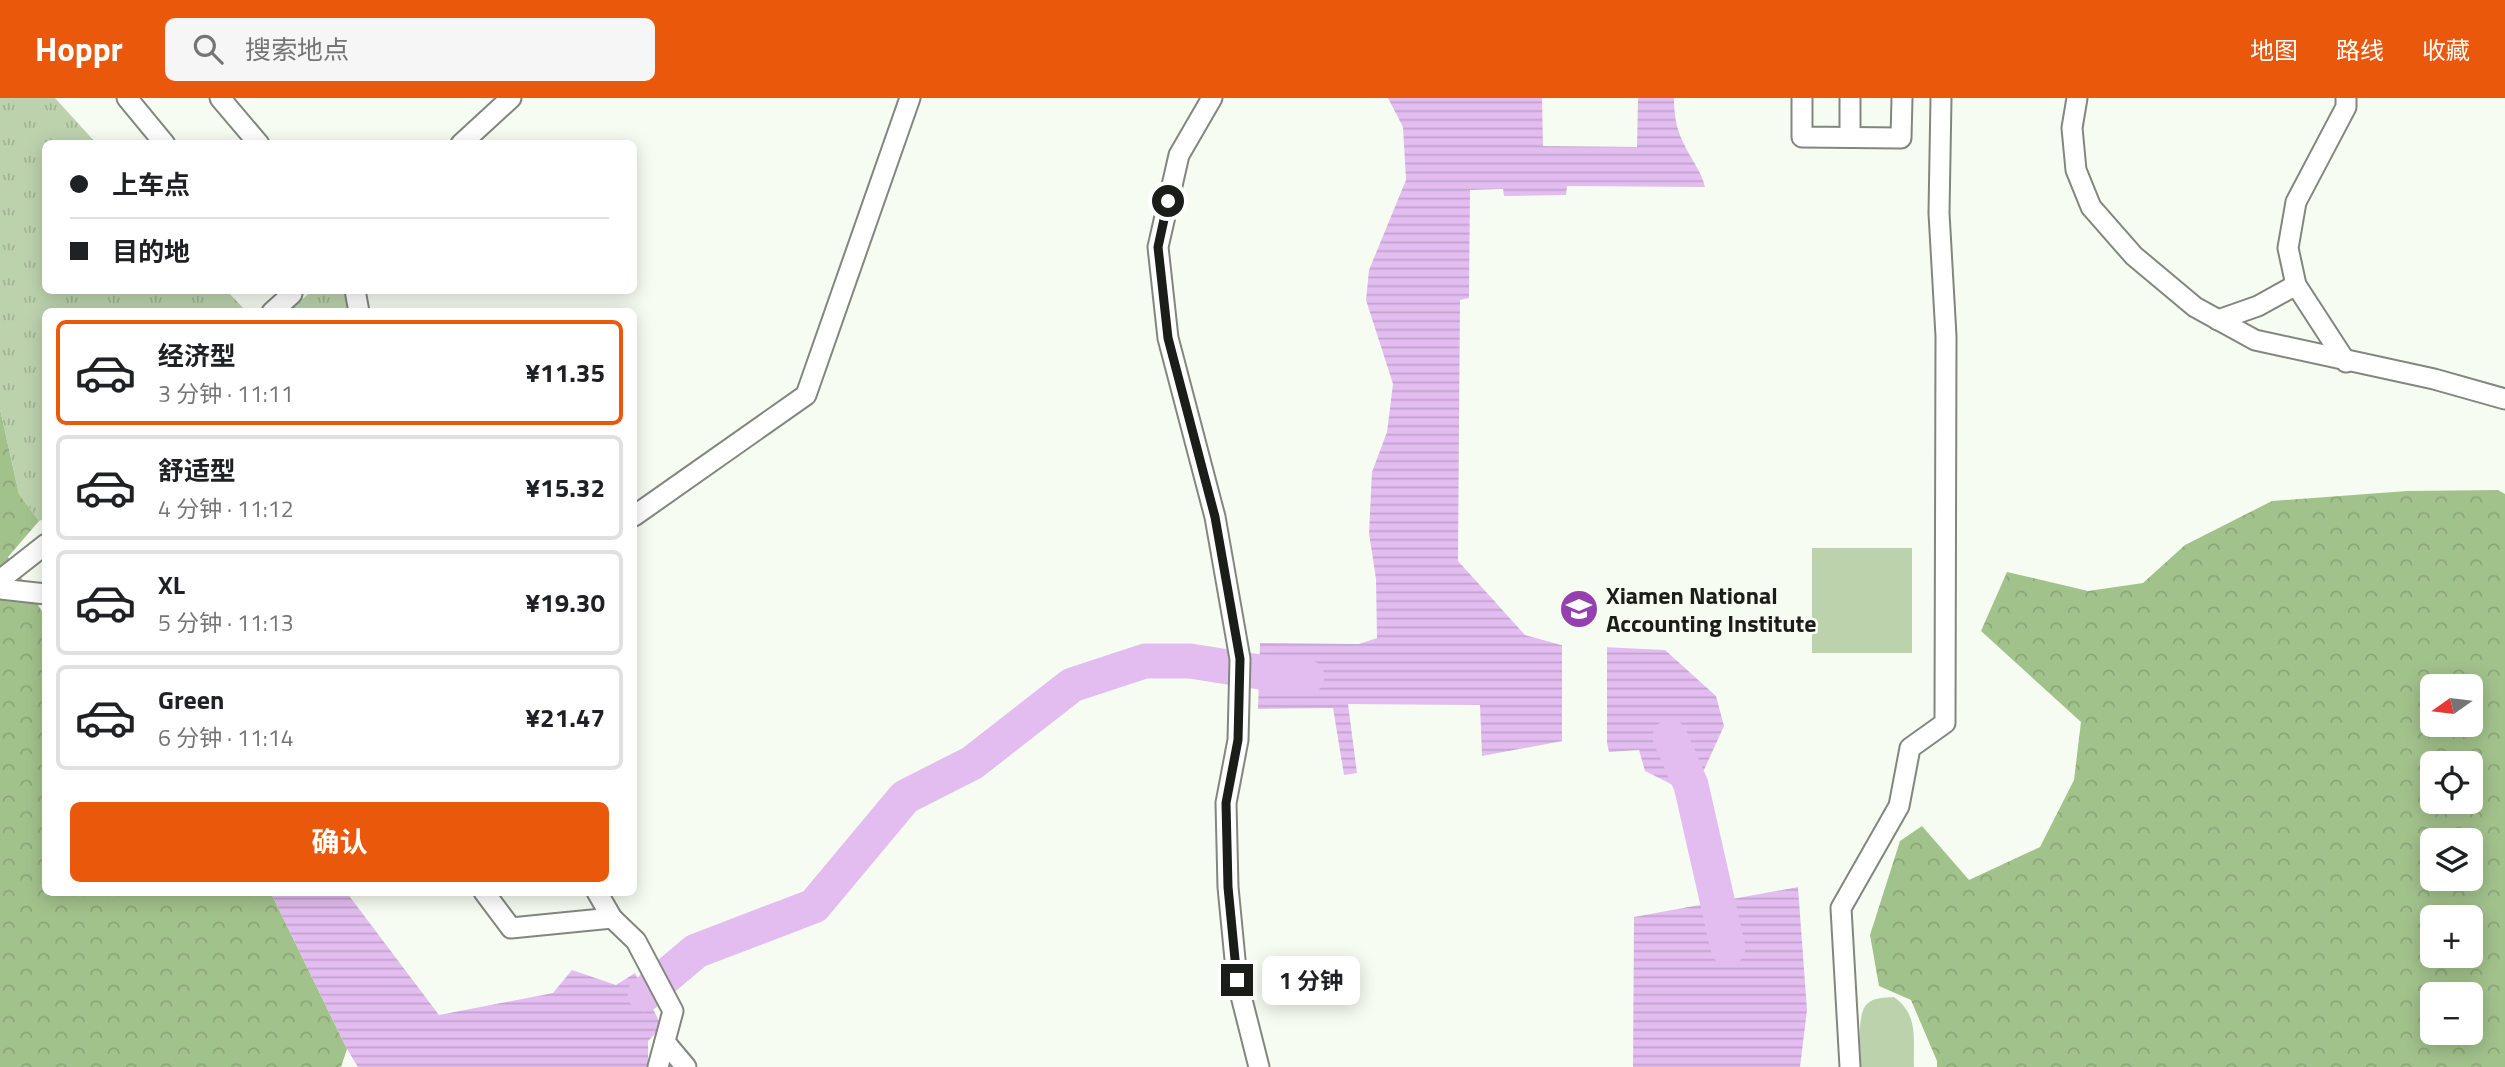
<!DOCTYPE html>
<html lang="zh">
<meta charset="utf-8">
<style>
body{margin:0;font-family:"Titillium Web","Noto Sans SC",sans-serif;background:#f6f6f6;color:#202124;height:100vh;display:flex;flex-direction:column;font-size:26px;white-space:nowrap}
*{box-sizing:border-box;margin:0}
p{font-size:23px;color:#757577}
.icon{flex:none;width:38px;height:38px;fill:none;stroke:currentColor;stroke-width:2;stroke-linecap:round;stroke-linejoin:round}
.map{position:relative;flex:1;overflow:hidden}
.sheet{position:absolute;left:42px;top:210px;width:595px;height:588px;display:flex;flex-direction:column;background:#fff;border-radius:10px;box-shadow:0 4px 18px #0003}
.sheet>*{flex:none}
.guide{position:absolute;left:42px;top:42px;width:595px;height:154px;border-radius:10px;box-shadow:0 4px 18px #0003;display:grid;align-content:center;height:154px;padding:0 28px;background:#fff}
.needle{width:46px;rotate:256deg}
.tools{position:absolute;left:2420px;top:576px;display:grid;gap:14px}
.tools a{display:grid;place-items:center;width:63px;height:63px;border-radius:10px;background:#fff;box-shadow:0 4px 18px #0003;font-size:35px}
.end{position:absolute;width:32px;height:32px;margin:-16px;border:9px solid #1b1d19;background:#fff;box-shadow:0 0 0 4px #fff}
.from{border-radius:50%}
.bubble{position:absolute;height:49px;border-radius:10px;background:#fff;box-shadow:0 4px 18px #0003;font-size:23px;font-weight:700;line-height:49px;text-align:center}
.guide b{display:flex;align-items:center;gap:24px;height:66px;font-size:26px}
.guide b+b{border-top:2px solid #e0e0e0}
.guide i{width:18px;height:18px;background:#202124}
ul{padding:12px 0 0;list-style:none}
li{display:flex;align-items:center;gap:21px;height:105px;margin:0 14px 10px;padding:0 14px;border:4px solid #e0e0e0;border-radius:10px}
li div{flex:1}
li b{display:block;font-size:26px}
li em{font-style:normal;font-weight:700}
li.on{border-color:#ea580c}
li>.icon{width:63px;height:63px;stroke-width:1.5}
.primary-button{display:flex;gap:14px;margin-top:auto;padding:14px 28px}
.primary-button a{flex:1;height:80px;border-radius:10px;background:#ea580c;color:#fff;font-size:28px;font-weight:700;line-height:80px;text-align:center}
header{display:flex;align-items:center;gap:42px;box-sizing:border-box;height:98px;padding:0 35px;background:#ea580c;color:#fff}
header strong{font-size:33px}
nav{display:flex;gap:38px;margin-inline-start:auto;font-size:24px}
.search{width:490px;height:63px;background:#f6f6f6;display:flex;align-items:center;gap:18px;box-sizing:border-box;padding:0 24px;border-radius:10px;color:#757577;font-size:26px}
.map>svg:first-child{display:block}
.grass{fill:url(#grass-tufts)}
.forest{fill:url(#forest-crowns);fill-rule:evenodd}
.pitch{fill:#bcd2ad}
.water{fill:url(#water-rules)}
.pier{fill:#f6fcf2}
.lines{fill:none;stroke-linecap:round;stroke-linejoin:round}
.river{stroke:#e3bdf0;stroke-width:35}
.minor-casing{stroke:#81877e;stroke-width:23}
.minor{stroke:#fff;stroke-width:19}
.route{stroke:#1b1d19;stroke-width:9}
.labels{text-anchor:middle;dominant-baseline:central;stroke-width:5;stroke-linejoin:round;paint-order:stroke}
.poi-label{font-size:24px;font-weight:bold;fill:#1b1d19;stroke:#f6fcf2;text-anchor:start}
</style>
<header>
<strong>Hoppr</strong>
<div class="search"><svg class="icon" aria-label="search" viewBox="0 0 24 24"><circle cx="10" cy="10" r="6"/><path d="M15 15l6 6"/></svg>搜索地点</div>
<nav><a>地图</a><a>路线</a><a>收藏</a></nav>
</header>
<div class="map">
<svg width="2505" height="969" viewBox="0 0 2505 969">
<defs>
<pattern id="grass-tufts" width="24" height="20" patternUnits="userSpaceOnUse" patternTransform="scale(1.75)"><rect width="24" height="20" fill="#bcd2ad"/><path d="M3 7l-1-3M5 7V3M7 7l1-3M15 17l-1-3M17 17v-4M19 17l1-3" fill="none" stroke="#a1b494"/></pattern>
<pattern id="forest-crowns" width="20" height="18" patternUnits="userSpaceOnUse" patternTransform="scale(1.75)"><rect width="20" height="18" fill="#a2c28c"/><path d="M2 6a3 3 0 1 1 6 0M12 15a3 3 0 1 1 6 0" fill="none" stroke="#8ba678"/></pattern>
<pattern id="water-rules" width="6" height="5" patternUnits="userSpaceOnUse" patternTransform="scale(1.75)"><rect width="6" height="5" fill="#e3bdf0"/><path d="M0 2.5h6" fill="none" stroke="#c2a2cd"/></pattern>
</defs>
<rect width="100%" height="100%" fill="#f6fcf2"/>
<!-- grass -->
<g class="grass">
<polygon points="0,0 55,0 96,45 46,46 46,192 227,193 246,213 46,214 46,420 39,423 19,396 0,311"/>
<polygon points="313,192 348,193 360,214 288,214"/>
</g>
<!-- forest -->
<g class="forest">
<polygon points="0,311 19,396 39,423 8,459 45,518 46,794 271,795 347,951 341,969 0,969"/>
<path d="M2498,392L2505,396V969H1937V963L1911,902L1879,888L1870,837L1900,743L1922,728L1969,782L2040,749L2074,682L2081,624L1981,533L2007,474L2088,493L2143,485L2185,447L2272,403L2407,393ZM2432,588H2471V626H2432ZM2432,665H2471V704H2432ZM2432,742H2471V780H2432ZM2432,819H2471V858H2432ZM2432,896H2471V934H2432Z"/>
</g>
<!-- pitch -->
<g class="pitch">
<rect x="1812" y="450" width="100" height="105"/>
<path d="M1894,899C1919,917 1913,941 1914,969H1861C1861,954 1856,916 1867,906C1874,899 1885,900 1894,899Z"/>
</g>
<!-- water -->
<g class="water">
<path d="M1388,0H1542L1543,48L1637,49L1638,0H1674C1674,15 1676,30 1683,44C1690,60 1701,72 1705,89L1567,88L1566,97L1504,98L1503,91L1470,92L1469,200L1460,202L1458,463L1525,537L1561,547L1665,552L1716,598L1724,628L1704,672L1679,690L1645,673L1639,652L1609,654L1605,635L1482,658L1480,607L1348,606L1357,675L1344,677L1333,610L1258,611L1260,545L1359,546L1377,540L1376,481L1369,435L1372,374L1387,334L1393,286L1366,202L1369,172L1406,82L1403,29Z"/>
<polygon points="1798,789 1807,912 1800,969 1633,969 1634,819"/>
<polygon points="271,795 347,795 439,917 553,895 572,872 616,887 635,875 662,929 648,943 648,969 358,969 347,951"/>
</g>
<!-- pier -->
<polygon class="pier" points="1562,544 1607,546 1607,657 1603,639 1562,646"/>
<g class="lines">
<!-- river -->
<g class="river">
<polyline points="1670,639 1691,687 1728,850"/>
<polyline points="645,896 696,853 814,808 905,699 972,665 1072,587 1145,563 1190,563 1260,574 1307,579"/>
</g>
<defs>
<g id="minor">
<polyline points="127,0 165,46"/>
<polyline points="220,0 259,46"/>
<polyline points="1212,0 1179,57 1158,149 1168,240 1215,419 1240,561 1238,642 1226,705 1228,789 1237,882 1259,969"/>
<polyline points="1802,0 1802,39 1901,40 1902,0"/>
<polyline points="2077,0 2072,30 2076,72 2091,109 2134,158 2195,209 2255,242 2434,281 2505,301"/>
<polyline points="1850,39 1850,0"/>
<polyline points="461,46 511,0"/>
<polyline points="355,192 359,214"/>
<polyline points="272,214 292,196 289,192"/>
<polyline points="2218,222 2258,208 2296,187"/>
<polyline points="2346,264 2296,187 2288,150 2296,104 2346,9 2346,0"/>
<polyline points="634,418 806,297 910,0"/>
<polyline points="0,482 46,446"/>
<polyline points="0,491 46,496"/>
<polyline points="484,794 511,830 612,820"/>
<polyline points="597,794 612,820 636,843 673,913 658,969"/>
<polyline points="665,944 686,969"/>
<polyline points="1850,969 1841,810 1899,708 1910,650 1945,625 1946,238 1939,115 1941,0"/>
</g>
</defs>
<!-- minor casing -->
<use href="#minor" class="minor-casing"/>
<!-- minor -->
<use href="#minor" class="minor"/>
</g>
<g class="lines">
<!-- route -->
<polyline class="route" points="1168,103 1158,149 1168,240 1215,419 1240,561 1238,642 1226,705 1228,789 1237,882"/>
</g>
<!-- icons -->
<defs>
<symbol id="university-disc" viewBox="-11 -11 22 22"><circle r="9.5" fill="#9440ae" stroke="#f6fcf2"/><path d="M0-5L7-2L0 1L-7-2ZM-4 1L0 2.5L4 1V4Q0 6-4 4Z" fill="#fff"/></symbol>
</defs>
<g fill-rule="evenodd">
<use href="#university-disc" x="1557" y="489" width="44" height="44"/>
</g>
<g class="labels">
<!-- poi labels -->
<g class="poi-label">
<text x="1606" y="497">Xiamen National<tspan x="1606" dy="28">Accounting Institute</tspan></text>
</g>
</g>
</svg>
<div class="tools">
<a><svg class="needle" viewBox="-14 -14 28 28"><path d="M0-13l5 13h-10z" fill="#e53935"/><path d="M0 13l5-13h-10z" fill="#757577"/></svg></a>
<a><svg class="icon" aria-label="locate" viewBox="0 0 24 24"><circle cx="12" cy="12" r="6"/><path d="M12 2v4M12 18v4M2 12h4M18 12h4"/></svg></a>
<a><svg class="icon" aria-label="layers" viewBox="0 0 24 24"><path d="M12 4l9 5-9 5-9-5zM3 14l9 5 9-5"/></svg></a>
<a>+</a>
<a>−</a>
</div>
<i class="end from" style="left:1168px;top:103px"></i>
<i class="end" style="left:1237px;top:882px"></i>
<div class="bubble" style="left:1262px;top:858px;width:98px">1 分钟</div>
<div class="guide">
<b><i class="from"></i>上车点</b>
<b><i></i>目的地</b>
</div>
<section class="sheet">
<ul>
<li class="on"><svg class="icon" aria-label="car" viewBox="0 0 24 24"><path d="M5 17H2v-5l4-1 3-4h7l3 4 3 1v5h-3M9 17h6M6 11h13"/><circle cx="7" cy="17" r="2"/><circle cx="17" cy="17" r="2"/></svg><div><b>经济型</b><p>3 分钟 · 11:11</p></div><em>¥11.35</em></li>
<li><svg class="icon" aria-label="car" viewBox="0 0 24 24"><path d="M5 17H2v-5l4-1 3-4h7l3 4 3 1v5h-3M9 17h6M6 11h13"/><circle cx="7" cy="17" r="2"/><circle cx="17" cy="17" r="2"/></svg><div><b>舒适型</b><p>4 分钟 · 11:12</p></div><em>¥15.32</em></li>
<li><svg class="icon" aria-label="car" viewBox="0 0 24 24"><path d="M5 17H2v-5l4-1 3-4h7l3 4 3 1v5h-3M9 17h6M6 11h13"/><circle cx="7" cy="17" r="2"/><circle cx="17" cy="17" r="2"/></svg><div><b>XL</b><p>5 分钟 · 11:13</p></div><em>¥19.30</em></li>
<li><svg class="icon" aria-label="car" viewBox="0 0 24 24"><path d="M5 17H2v-5l4-1 3-4h7l3 4 3 1v5h-3M9 17h6M6 11h13"/><circle cx="7" cy="17" r="2"/><circle cx="17" cy="17" r="2"/></svg><div><b>Green</b><p>6 分钟 · 11:14</p></div><em>¥21.47</em></li>
</ul>
<div class="primary-button"><a>确认</a></div>
</section>
</div>
